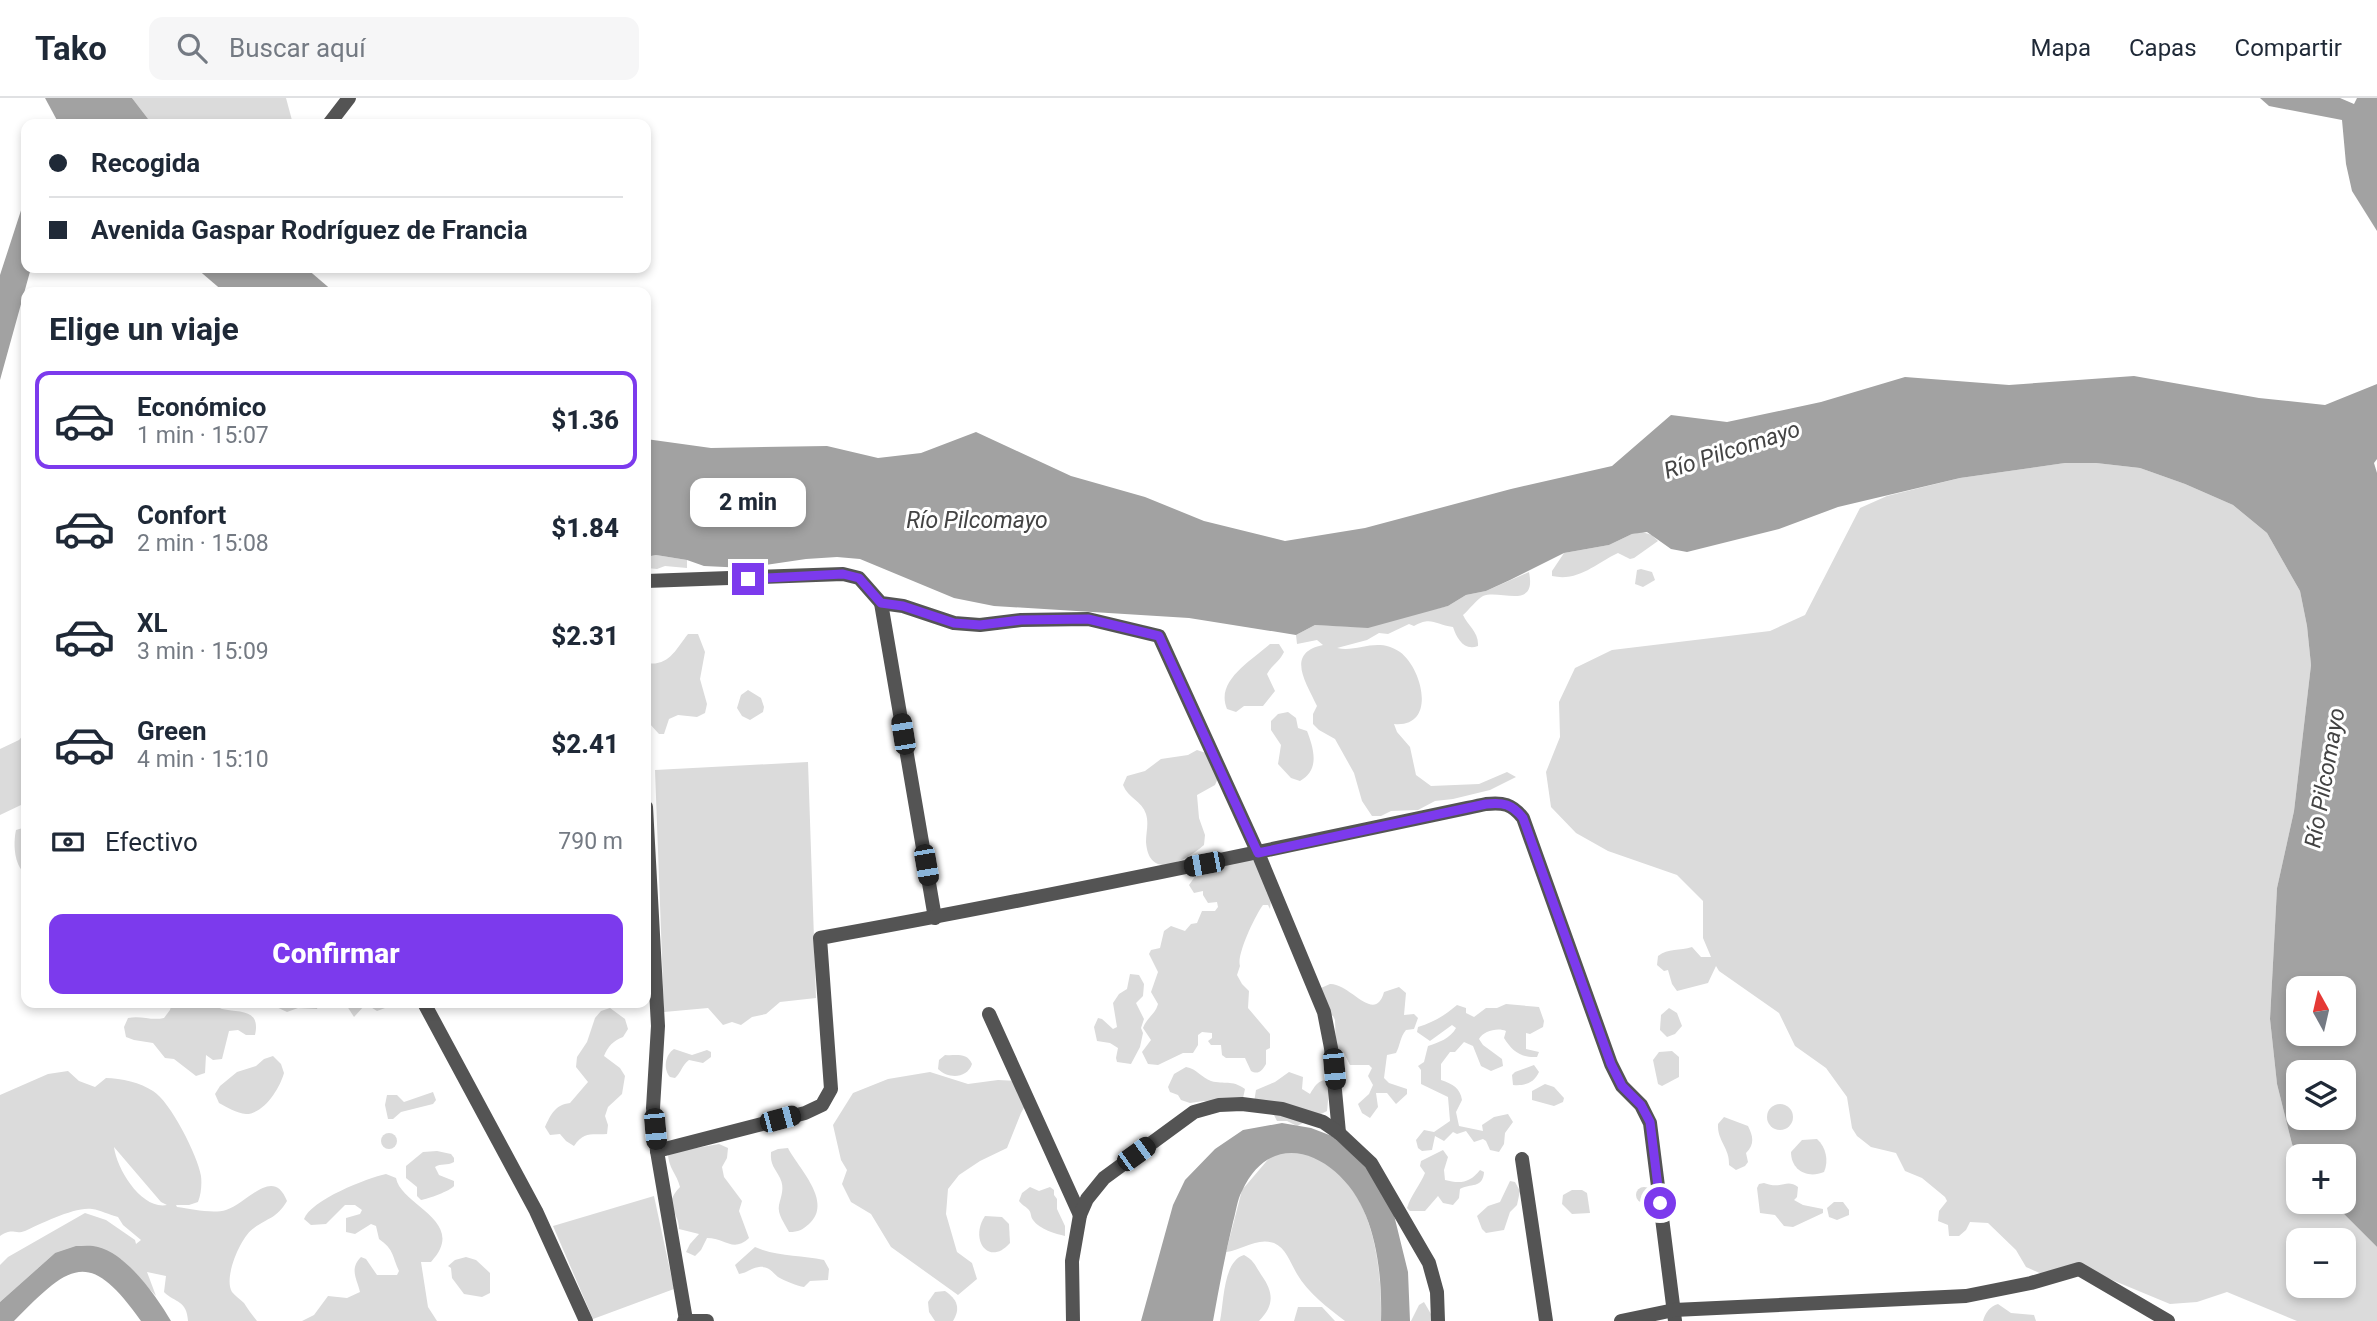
<!DOCTYPE html>
<html lang="es">
<meta charset="utf-8">
<style>
body{margin:0;font-family:Roboto,sans-serif;background:#f6f6f7;color:#1f2937;height:100vh;display:flex;flex-direction:column;font-size:26px;white-space:nowrap}
*{box-sizing:border-box;margin:0}
p{font-size:23px;color:#747a83}
.icon{flex:none;width:38px;height:38px;fill:none;stroke:currentColor;stroke-width:2;stroke-linecap:round;stroke-linejoin:round}
.map{position:relative;flex:1;overflow:hidden}
.drawer{position:absolute;left:21px;top:189px;width:630px;height:721px;display:flex;flex-direction:column;background:#fff;border-radius:14px;box-shadow:0 4px 10px #0003}
.drawer>*{flex:none}
.hud{position:absolute;left:21px;top:21px;width:630px;height:154px;border-radius:14px;box-shadow:0 4px 10px #0003;display:grid;align-content:center;height:154px;padding:0 28px;background:#fff}
.needle{width:46px;rotate:352deg}
.buttons{position:absolute;left:2286px;top:878px;display:grid;gap:14px}
.buttons a{display:grid;place-items:center;width:70px;height:70px;border-radius:14px;background:#fff;box-shadow:0 4px 10px #0003;font-size:35px}
.end{position:absolute;width:32px;height:32px;margin:-16px;border:9px solid #7c3aed;background:#fff;box-shadow:0 0 0 4px #fff}
.from{border-radius:50%}
.bubble{position:absolute;height:49px;border-radius:14px;background:#fff;box-shadow:0 4px 10px #0003;font-size:23px;font-weight:800;line-height:49px;text-align:center}
.car{position:absolute;width:21px;height:42px;margin:-21px -10px;border-radius:9px;box-shadow:0 0 5px 2px #0007;background:linear-gradient(#222 24%,#8ab4d8 0 40%,#222 0 76%,#8ab4d8 0 86%,#222 0)}
.hud b{display:flex;align-items:center;gap:24px;height:66px;font-size:26px}
.hud b+b{border-top:2px solid #e0e1e3}
.hud i{width:18px;height:18px;background:#1f2937}
ul{padding:0;list-style:none}
li{display:flex;align-items:center;gap:21px;height:98px;margin:0 14px 10px;padding:0 14px;border:4px solid transparent;border-radius:14px}
li div{flex:1}
li b{display:block;font-size:26px}
li em{font-style:normal;font-weight:800}
li.current{border-color:#7c3aed}
li>.icon{width:63px;height:63px;stroke-width:1.5}
h2{padding:0 28px;font-size:32px;line-height:84px}
.pay{display:flex;align-items:center;gap:18px;height:77px;padding:0 28px;font-size:26px}
.pay p{margin-inline-start:auto}
.primary-button{display:flex;gap:14px;margin-top:auto;padding:14px 28px}
.primary-button a{flex:1;height:80px;border-radius:14px;background:#7c3aed;color:#fff;font-size:28px;font-weight:800;line-height:80px;text-align:center}
header{display:flex;align-items:center;gap:42px;box-sizing:border-box;height:98px;padding:0 35px;background:#fff;border-bottom:2px solid #e0e1e3}
header strong{font-size:33px}
nav{display:flex;gap:38px;margin-inline-start:auto;font-size:24px}
.search{width:490px;height:63px;background:#f6f6f7;display:flex;align-items:center;gap:18px;box-sizing:border-box;padding:0 24px;border-radius:14px;color:#747a83;font-size:26px}
.map>svg:first-child{display:block}
.green{fill:#dbdbdb;fill-rule:evenodd}
.water{fill:#a2a2a2;fill-rule:evenodd}
.lines{fill:none;stroke-linecap:round;stroke-linejoin:round}
.minor{stroke:#545454;stroke-width:14}
.route{stroke:#7c3aed;stroke-width:9}
.labels{text-anchor:middle;dominant-baseline:central;stroke-width:6;stroke-linejoin:round;paint-order:stroke}
.water-label{font-size:23px;font-style:italic;fill:#434343;stroke:#fff}
</style>
<header>
<strong>Tako</strong>
<div class="search"><svg class="icon" aria-label="search" viewBox="0 0 24 24"><circle cx="10" cy="10" r="6"/><path d="M15 15l6 6"/></svg>Buscar aquí</div>
<nav><a>Mapa</a><a>Capas</a><a>Compartir</a></nav>
</header>
<div class="map">
<svg width="2377" height="1223" viewBox="0 0 2377 1223">
<rect width="100%" height="100%" fill="#fff"/>
<!-- green -->
<g class="green">
<polygon points="132,0 286,0 293,26 152,26"/>
<path d="M2065,365H2096L2140,370L2185,386L2233,407L2267,435L2300,493L2307,528L2311,567L2294,713L2277,790L2270,921L2277,986L2292,1046L2298,1059V1104H2332L2377,1149V1223H2297L2227,1194L2197,1204L2170,1206L2088,1172L2042,1176L2026,1169L2016,1152L1988,1125L1970,1124L1966,1132L1959,1138H1949L1948,1127L1938,1123L1939,1113L1947,1103L1945,1099L1922,1080L1905,1073L1896,1055L1871,1049L1857,1038L1852,1030L1847,999L1826,970L1795,948L1779,915L1719,873L1716,868L1708,885L1677,893L1672,886L1668,872L1664,873L1657,867L1658,858C1668,850 1680,853 1692,849L1701,859H1711L1703,840V803L1677,777L1608,753L1576,735L1551,709L1546,674L1560,639L1559,604L1575,570L1612,552L1770,533L1805,517L1860,410L1887,398L1960,380ZM2298,1143H2343V1188H2298Z"/>
<path d="M1642,434L1652,437L1658,443L1634,460L1630,461L1618,455C1596,465 1579,484 1552,478V473L1564,455L1609,447L1632,436Z"/>
<polygon points="656,457 687,462 687,470 665,468 657,471 647,470 646,459"/>
<polygon points="1641,471 1652,474 1655,482 1643,489 1635,486 1637,472"/>
<path d="M1529,474C1537,513 1500,491 1483,498C1476,502 1469,512 1463,517C1468,528 1479,534 1478,548C1464,553 1457,541 1453,529C1435,527 1432,518 1414,528L1409,526L1388,536L1379,535L1367,542L1337,550C1358,555 1377,538 1400,554C1423,571 1437,630 1394,626L1397,634L1410,649L1416,677L1431,688L1479,686L1507,674L1516,679L1490,692L1453,701L1435,703L1418,712L1391,713L1381,718H1372L1362,703L1354,675L1335,641L1319,632L1313,626V616L1317,608C1306,584 1285,555 1323,547L1317,542L1297,546L1296,537L1315,527L1357,529L1448,508L1466,497L1486,493Z"/>
<path d="M688,536H698L705,554L700,581L707,606L705,615L697,619L678,617L669,621L664,636H659L649,625V610L646,605V565C669,569 676,551 688,536Z"/>
<path d="M1270,546H1279L1284,554C1280,563 1272,567 1267,576L1275,593L1263,608H1244L1236,614L1227,611C1215,583 1251,563 1270,546Z"/>
<polygon points="748,592 761,600 764,609 763,614 750,622 742,618 737,610 741,597"/>
<path d="M1288,614L1296,620L1298,630L1307,633C1314,651 1320,672 1300,683L1291,680L1278,666L1281,647L1271,632V623L1278,616Z"/>
<polygon points="26,634 26,701 21,707 0,717 0,651 19,642"/>
<path d="M1197,652L1206,655L1219,678L1215,687L1197,697L1199,720L1205,737L1204,747C1188,761 1149,785 1146,744C1146,734 1149,726 1146,716C1142,703 1128,700 1123,687L1127,678L1145,673L1161,661L1188,657Z"/>
<polygon points="808,664 816,900 780,904 766,916 752,919 741,927 732,924 723,927 708,910 664,914 655,672"/>
<path d="M26,729V776H25C14,766 13,746 16,732Z"/>
<path d="M1251,762L1257,763L1271,801L1270,811L1268,807H1263C1256,816 1236,857 1240,868L1237,877L1242,886L1249,893L1248,910L1270,936V950L1266,952V966C1262,973 1258,977 1251,973L1245,960H1226L1222,957L1221,947H1211L1208,943L1212,940V935L1202,934L1198,937V947L1193,955H1183L1158,967L1148,966L1142,954L1151,942L1143,930C1147,919 1155,917 1158,906L1151,894L1158,874L1149,856L1151,852L1160,850L1164,833L1171,828L1185,833L1191,826L1197,825L1202,813H1215L1218,809L1217,804L1208,805L1203,797V793L1194,795L1189,787L1201,770Z"/>
<polygon points="1130,876 1139,877 1144,886 1143,898 1136,905 1144,921 1141,930 1143,935 1140,949 1131,966 1117,964 1116,960 1118,950 1110,945 1097,943 1094,929 1098,920 1102,921 1113,931 1117,929 1113,905 1119,896 1127,891"/>
<path d="M1330,886C1350,885 1375,927 1384,894L1399,889L1406,895L1404,917L1414,916L1418,920L1414,931L1406,932C1400,939 1400,948 1396,955L1387,957L1384,980L1389,985L1407,991V996L1396,1006L1387,995H1376L1378,1009L1370,1020L1362,1015L1358,1006L1369,996L1373,987L1368,978L1372,970L1369,967H1350L1344,955L1336,951L1335,922L1333,918L1325,914L1321,890Z"/>
<path d="M172,905C183,905 195,903 206,905C212,906 216,909 222,911C239,915 261,910 255,937H246L238,932L229,933L222,961L213,962L206,957L205,975L196,978L174,961L165,960L153,945L134,942L126,939L124,929L128,920C141,917 151,923 164,920L170,912Z"/>
<polygon points="258,905 319,905 317,911 298,910 287,914 270,906 261,907"/>
<polygon points="345,905 390,905 385,910 377,913 369,908 364,908 354,919"/>
<path d="M1506,906L1539,909L1544,923L1543,929L1530,936L1526,935V951L1539,954L1537,959C1521,960 1512,953 1504,940L1506,933C1498,929 1483,933 1479,941L1483,947L1502,961L1503,968L1491,973L1481,968L1473,948L1464,944L1455,954H1450L1441,966V982C1453,986 1460,990 1462,1002L1456,1014L1459,1028L1483,1033L1482,1027L1494,1019L1508,1016L1513,1024L1505,1035L1504,1046L1499,1054L1490,1052L1486,1043L1483,1041L1474,1044L1466,1033L1457,1036L1453,1034L1444,1043L1435,1038L1432,1052L1422,1053L1418,1050L1416,1042L1424,1032L1434,1034L1450,1023L1448,999L1421,986V972L1418,968L1424,964L1428,948C1438,945 1451,940 1456,930L1452,927L1430,943L1417,934L1418,929C1434,924 1444,918 1457,907L1466,910V915L1474,919L1486,910H1497Z"/>
<path d="M610,910L625,921L628,931L623,939C613,943 608,948 604,958L620,970L625,978L622,996L608,1009L605,1018L608,1027L607,1036C591,1037 584,1033 574,1048L566,1043L560,1036L550,1037L545,1029C551,1016 555,1007 570,1005L588,984L576,969L577,959L587,944L595,920L601,913Z"/>
<polygon points="1669,910 1677,915 1682,928 1675,936 1667,939 1660,932 1661,917"/>
<path d="M674,951L692,957L707,952L711,954V959L703,965L689,962C682,967 681,975 675,980L670,979C663,971 665,957 674,951Z"/>
<polygon points="1672,953 1679,959 1679,979 1662,988 1658,986 1653,962 1659,954"/>
<path d="M945,957C956,958 967,954 972,966C967,981 948,981 938,971L939,962Z"/>
<path d="M273,958L281,966L284,975C280,990 264,1016 246,1016C237,1015 226,1009 219,1005L215,996L220,988L237,974L256,968L264,961Z"/>
<path d="M1534,967L1539,974C1534,985 1525,988 1513,987L1512,977L1515,974Z"/>
<path d="M1186,969C1197,971 1202,980 1211,983C1225,987 1231,981 1245,991L1243,1000L1213,1005L1204,1003L1190,1005L1181,1002L1178,997L1170,994L1168,989L1174,976Z"/>
<path d="M68,973L79,983L95,989L106,980C121,980 141,985 153,993C170,1003 198,1058 201,1078C202,1087 201,1096 198,1104L189,1107H176L177,1109C191,1111 213,1116 226,1112C247,1106 273,1067 287,1103C276,1121 269,1119 254,1130C241,1138 223,1180 232,1194C235,1198 240,1201 244,1205C248,1211 252,1217 257,1223H188C187,1202 175,1205 164,1194L166,1178L147,1174L156,1198L121,1161L55,1155L0,1204V1167L8,1159L85,1115L106,1122L135,1142L136,1146L141,1142L123,1127L118,1119C109,1117 101,1112 92,1111C76,1108 40,1126 25,1133C14,1137 13,1129 0,1138V997L48,976ZM114,1049L161,1104L167,1107C142,1112 117,1072 114,1049Z"/>
<polygon points="930,974 968,986 998,982 1018,983 1031,997 1021,1015 1007,1050 980,1063 959,1077 948,1091 946,1116 957,1154 972,1165 977,1181 958,1197 891,1149 871,1116 851,1104 842,1086 847,1072 841,1062 833,1027 853,995 888,981"/>
<path d="M1289,974L1303,979L1302,991L1310,996C1315,988 1319,980 1330,983L1327,1013L1297,1028L1287,1023H1277L1274,1017L1254,1004L1256,992L1275,984Z"/>
<polygon points="1545,986 1554,989 1564,1000 1563,1004 1554,1008 1532,1002 1532,993"/>
<polygon points="433,994 436,1002 433,1006 401,1014 393,1021 388,1021 385,1007 387,997 397,997 404,1004"/>
<circle cx="1780" cy="1019" r="13"/>
<path d="M1724,1019L1748,1028C1753,1038 1755,1046 1746,1055L1748,1064L1745,1068L1736,1072L1729,1067C1730,1050 1717,1043 1718,1026Z"/>
<circle cx="389" cy="1043" r="8"/>
<path d="M1817,1041C1826,1049 1829,1063 1824,1074C1807,1081 1791,1072 1791,1054L1802,1042Z"/>
<path d="M719,1046L728,1050L727,1060L722,1069L724,1079L742,1103L739,1113L749,1140C733,1155 725,1140 707,1140L701,1152L695,1158L686,1154L690,1146L699,1136L679,1131C679,1112 661,1109 680,1089C677,1076 668,1070 668,1055Z"/>
<path d="M788,1050C798,1070 834,1104 809,1126C802,1132 799,1134 789,1134C785,1126 777,1116 779,1107C781,1098 785,1090 780,1080C775,1070 770,1067 771,1054L778,1051Z"/>
<path d="M1443,1052L1448,1059L1444,1072L1445,1082C1460,1086 1470,1085 1480,1072L1484,1074C1483,1091 1470,1085 1460,1091L1459,1100L1453,1107L1443,1105L1438,1098L1425,1113H1410L1407,1110C1411,1097 1420,1087 1425,1075L1420,1068L1421,1063Z"/>
<path d="M437,1053L451,1056L454,1060V1064C447,1068 441,1065 435,1069L439,1077L454,1083V1088C450,1093 428,1101 421,1102L417,1098V1089L406,1080V1068L423,1054Z"/>
<path d="M1290,1053C1297,1054 1305,1055 1312,1058C1373,1083 1382,1166 1381,1223H1345C1328,1210 1308,1195 1297,1176C1291,1166 1286,1150 1274,1145C1257,1139 1242,1152 1226,1154L1242,1092L1271,1058Z"/>
<path d="M386,1076L396,1080C401,1108 469,1123 431,1164H421L428,1209L437,1223H302L314,1217L328,1198L347,1200L360,1194C357,1181 349,1171 361,1159L366,1161L377,1177H397L399,1173C391,1155 394,1152 379,1141L376,1128L371,1126L355,1136L346,1134V1120L360,1116L362,1112L355,1107H345L326,1126L311,1127L304,1121C311,1102 367,1080 386,1076Z"/>
<polygon points="1510,1083 1515,1084 1520,1093 1517,1107 1510,1114 1504,1132 1486,1135 1482,1131 1477,1118 1488,1108 1500,1104"/>
<path d="M1764,1085C1782,1092 1786,1080 1798,1089L1797,1099L1794,1102L1803,1107L1823,1111V1115L1793,1129L1784,1128L1775,1117L1760,1115L1757,1090L1759,1086Z"/>
<circle cx="1644" cy="1097" r="8"/>
<path d="M1030,1089L1039,1093L1050,1089L1054,1092V1097L1057,1101V1111L1065,1128V1138C1056,1136 1039,1131 1033,1122C1030,1118 1032,1115 1028,1111C1025,1108 1022,1107 1019,1103L1022,1095Z"/>
<polygon points="1582,1092 1587,1095 1590,1115 1572,1116 1562,1106 1563,1097 1572,1092"/>
<polygon points="654,1098 674,1191 593,1221 553,1128"/>
<polygon points="1834,1104 1843,1104 1849,1112 1849,1117 1837,1122 1829,1119 1827,1110"/>
<path d="M985,1118L1002,1119L1009,1126L1010,1145C989,1169 969,1142 985,1118Z"/>
<path d="M755,1149C777,1159 801,1157 824,1162L829,1171L828,1182L810,1183L804,1189C797,1188 783,1182 778,1179C771,1173 769,1168 759,1169C751,1170 747,1175 739,1176L735,1167Z"/>
<path d="M1244,1157C1254,1162 1256,1169 1262,1178C1274,1195 1274,1208 1259,1223H1220C1224,1204 1223,1163 1244,1157Z"/>
<polygon points="466,1159 476,1162 490,1175 490,1195 482,1199 464,1196 452,1180 451,1170 448,1168 455,1162"/>
<path d="M945,1193C957,1201 961,1210 953,1223H935L929,1214L928,1204L935,1194Z"/>
<polygon points="1424,1204 1435,1223 1411,1223 1419,1207"/>
<path d="M1998,1206L2011,1215L2034,1217L2036,1223H1983C1985,1215 1990,1208 1998,1206Z"/>
<polygon points="1298,1209 1322,1209 1335,1223 1294,1223"/>
</g>
<!-- water -->
<g class="water">
<polygon points="45,0 132,0 152,26 59,26"/>
<polygon points="2260,0 2340,0 2354,6 2357,0 2377,0 2377,133 2352,93 2346,66 2342,22 2269,8"/>
<polygon points="26,97 26,170 31,170 0,282 0,177"/>
<polygon points="196,170 306,170 334,194 224,194"/>
<path d="M2134,278L2259,300L2325,307L2377,286V361L2374,365L2377,375V1149L2332,1104H2343V1059H2298L2292,1046L2277,986L2270,921L2277,790L2294,713L2311,567L2307,528L2300,493L2267,435L2233,407L2185,386L2140,370L2096,365H2065L1960,380L1838,409L1779,431L1687,454L1671,451L1647,434L1632,436L1609,447L1564,455L1510,482L1486,493L1466,497L1448,508L1368,530L1315,527L1296,537L1189,520L994,508L954,500L860,461L837,459L806,461L746,470L704,468L687,462L656,457L646,459V341L711,350L827,348L878,360L921,355L976,334L1071,378L1145,399L1204,423L1285,443L1365,430L1511,391L1612,368L1671,317L1727,324L1821,304L1905,279L2009,287ZM2298,891H2343V936H2298ZM2298,975H2343V1020H2298Z"/>
<path d="M1282,1025L1311,1030L1332,1038L1372,1073L1394,1117L1408,1174L1410,1223H1381C1382,1189 1379,1150 1366,1118C1345,1062 1275,1022 1242,1093C1237,1102 1236,1114 1233,1124C1225,1157 1219,1190 1213,1223H1141L1173,1107L1185,1082L1215,1051L1243,1032Z"/>
<path d="M76,1148C83,1148 92,1147 98,1149C127,1156 157,1199 171,1223H141C89,1149 70,1166 14,1223H0V1204L55,1155Z"/>
</g>
<g class="lines">
<!-- minor -->
<g class="minor">
<polyline points="329,26 349,0"/>
<polyline points="646,483 843,476 859,480 881,505 903,508 954,525 980,527 1021,522 1088,521 1159,538 1258,755 1324,914 1331,950 1339,1035"/>
<polyline points="881,505 935,820"/>
<polyline points="646,709 658,928 653,1010 657,1053 686,1222"/>
<polyline points="424,905 536,1113 586,1223"/>
<polyline points="989,916 1080,1117"/>
<path d="M657,1053L805,1015L822,1007L831,991L820,840C1043,800 1264,753 1486,706C1503,704 1512,706 1523,720L1611,966L1622,988L1641,1007L1650,1025L1675,1223"/>
<polyline points="1522,1061 1546,1223"/>
<polyline points="684,1223 707,1223"/>
<polyline points="1073,1223 1072,1163 1080,1117 1087,1101 1104,1080 1194,1014 1219,1007 1242,1006 1282,1011 1323,1024 1339,1035 1371,1065 1429,1165 1437,1194 1438,1223"/>
<polyline points="1621,1223 1674,1212 1966,1198 2031,1185 2079,1171 2168,1223"/>
</g>
</g>
<g class="lines">
<!-- route -->
<path class="route" d="M748,481L843,476L859,480L881,505L903,508L954,525L980,527L1021,522L1088,521L1159,538L1258,755L1486,706C1503,704 1512,706 1523,720L1611,966L1622,988L1641,1007L1650,1024L1660,1105"/>
</g>
<g class="labels">
<!-- water labels -->
<g class="water-label">
<text transform="translate(1732 352) rotate(-18)">Río Pilcomayo</text>
<text x="977" y="422">Río Pilcomayo</text>
<text transform="translate(2325 680) rotate(-80)">Río Pilcomayo</text>
</g>
</g>
</svg>
<div class="buttons">
<a><svg class="needle" viewBox="-14 -14 28 28"><path d="M0-13l5 13h-10z" fill="#e53935"/><path d="M0 13l5-13h-10z" fill="#747a83"/></svg></a>
<a><svg class="icon" aria-label="layers" viewBox="0 0 24 24"><path d="M12 4l9 5-9 5-9-5zM3 14l9 5 9-5"/></svg></a>
<a>+</a>
<a>−</a>
</div>
<i class="end from" style="left:1660px;top:1105px"></i>
<i class="end" style="left:748px;top:481px"></i>
<div class="bubble" style="left:690px;top:380px;width:116px">2 min</div>
<i class="car" style="left:903px;top:636px;rotate:351deg"></i>
<i class="car" style="left:1204px;top:766px;rotate:259deg"></i>
<i class="car" style="left:926px;top:767px;rotate:170deg"></i>
<i class="car" style="left:1334px;top:971px;rotate:175deg"></i>
<i class="car" style="left:780px;top:1021px;rotate:75deg"></i>
<i class="car" style="left:655px;top:1031px;rotate:175deg"></i>
<i class="car" style="left:1136px;top:1056px;rotate:54deg"></i>
<div class="hud">
<b><i class="from"></i>Recogida</b>
<b><i></i>Avenida Gaspar Rodríguez de Francia</b>
</div>
<section class="drawer">
<h2>Elige un viaje</h2>
<ul>
<li class="current"><svg class="icon" aria-label="car" viewBox="0 0 24 24"><path d="M5 17H2v-5l4-1 3-4h7l3 4 3 1v5h-3M9 17h6M6 11h13"/><circle cx="7" cy="17" r="2"/><circle cx="17" cy="17" r="2"/></svg><div><b>Económico</b><p>1 min · 15:07</p></div><em>$1.36</em></li>
<li><svg class="icon" aria-label="car" viewBox="0 0 24 24"><path d="M5 17H2v-5l4-1 3-4h7l3 4 3 1v5h-3M9 17h6M6 11h13"/><circle cx="7" cy="17" r="2"/><circle cx="17" cy="17" r="2"/></svg><div><b>Confort</b><p>2 min · 15:08</p></div><em>$1.84</em></li>
<li><svg class="icon" aria-label="car" viewBox="0 0 24 24"><path d="M5 17H2v-5l4-1 3-4h7l3 4 3 1v5h-3M9 17h6M6 11h13"/><circle cx="7" cy="17" r="2"/><circle cx="17" cy="17" r="2"/></svg><div><b>XL</b><p>3 min · 15:09</p></div><em>$2.31</em></li>
<li><svg class="icon" aria-label="car" viewBox="0 0 24 24"><path d="M5 17H2v-5l4-1 3-4h7l3 4 3 1v5h-3M9 17h6M6 11h13"/><circle cx="7" cy="17" r="2"/><circle cx="17" cy="17" r="2"/></svg><div><b>Green</b><p>4 min · 15:10</p></div><em>$2.41</em></li>
</ul>
<div class="pay"><svg class="icon" aria-label="cash" viewBox="0 0 24 24"><path d="M3 7h18v10H3z"/><circle cx="12" cy="12" r="2"/></svg>Efectivo<p>790 m</p></div>
<div class="primary-button"><a>Confirmar</a></div>
</section>
</div>
